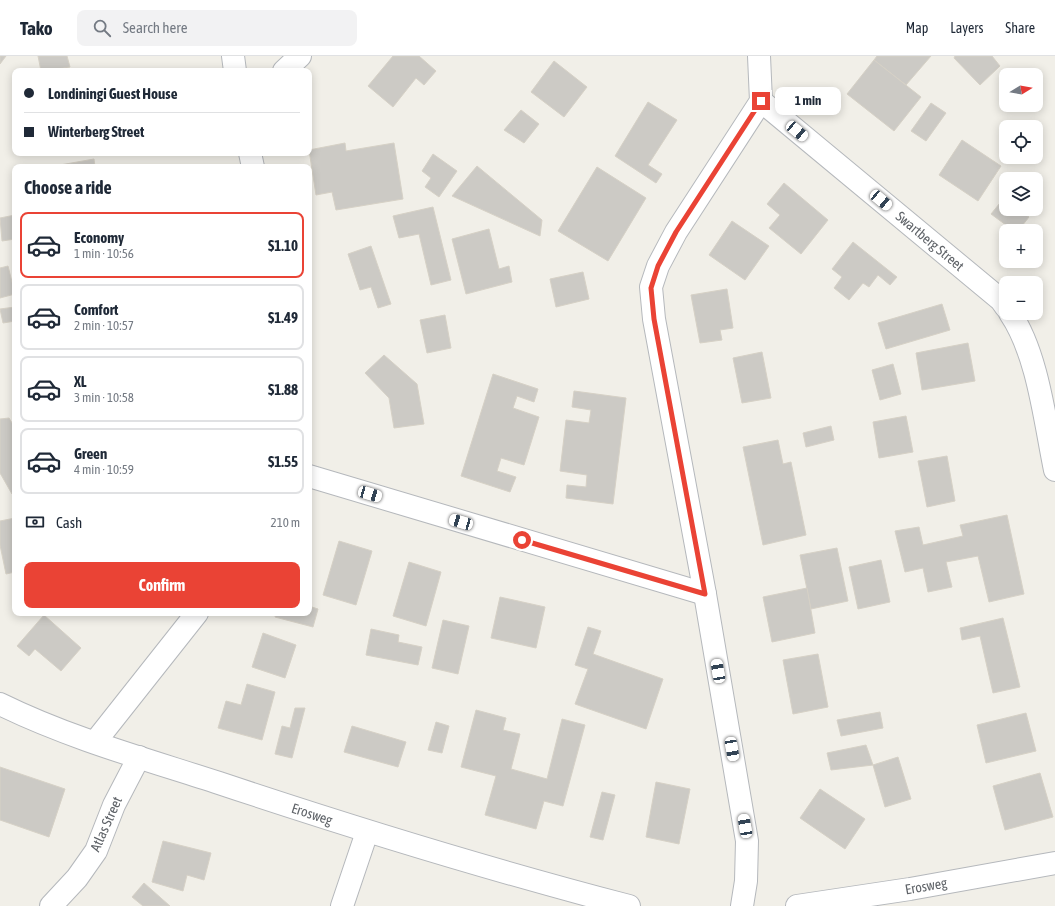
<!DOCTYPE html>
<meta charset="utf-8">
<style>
body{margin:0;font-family:"Asap Condensed",sans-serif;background:#f2f2f3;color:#1f2937;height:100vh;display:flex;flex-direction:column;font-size:15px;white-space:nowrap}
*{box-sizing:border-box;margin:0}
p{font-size:13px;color:#747a83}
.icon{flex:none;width:22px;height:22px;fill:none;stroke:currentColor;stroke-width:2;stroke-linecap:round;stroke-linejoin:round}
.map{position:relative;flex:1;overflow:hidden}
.side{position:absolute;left:12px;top:108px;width:300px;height:452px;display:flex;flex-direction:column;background:#fff;border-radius:8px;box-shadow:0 2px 10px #0003}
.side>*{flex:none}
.top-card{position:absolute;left:12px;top:12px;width:300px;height:88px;border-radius:8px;box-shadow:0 2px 10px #0003;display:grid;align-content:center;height:88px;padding:0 12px;background:#fff}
.needle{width:26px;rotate:79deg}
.tools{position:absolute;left:999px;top:12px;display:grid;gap:8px}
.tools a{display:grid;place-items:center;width:44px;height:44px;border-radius:8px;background:#fff;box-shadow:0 2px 10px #0003;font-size:20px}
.end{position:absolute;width:18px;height:18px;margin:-9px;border:5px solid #ea4335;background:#fff;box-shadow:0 0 0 2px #fff}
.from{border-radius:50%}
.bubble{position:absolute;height:28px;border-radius:8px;background:#fff;box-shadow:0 2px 10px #0003;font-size:13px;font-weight:700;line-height:28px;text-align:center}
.car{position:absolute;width:12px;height:24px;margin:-12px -6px;border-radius:5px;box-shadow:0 0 3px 1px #0007;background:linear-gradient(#fff 24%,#345 0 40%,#fff 0 76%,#345 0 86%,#fff 0)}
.top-card b{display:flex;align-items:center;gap:14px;height:38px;font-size:15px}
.top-card b+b{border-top:1px solid #e0e1e3}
.top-card i{width:10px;height:10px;background:#1f2937}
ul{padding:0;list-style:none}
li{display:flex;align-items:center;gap:12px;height:66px;margin:0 8px 6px;padding:0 4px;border:2px solid #e0e1e3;border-radius:8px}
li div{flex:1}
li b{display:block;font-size:15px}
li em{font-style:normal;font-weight:700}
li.selected{border-color:#ea4335}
li>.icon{width:36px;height:36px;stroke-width:1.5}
h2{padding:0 12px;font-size:18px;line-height:48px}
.pay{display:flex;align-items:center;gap:10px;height:44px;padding:0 12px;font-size:15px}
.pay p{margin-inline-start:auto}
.button{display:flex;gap:8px;margin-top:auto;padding:8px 12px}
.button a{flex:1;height:46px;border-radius:8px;background:#ea4335;color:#fff;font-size:16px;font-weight:700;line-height:46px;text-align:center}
header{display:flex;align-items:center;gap:24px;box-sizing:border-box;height:56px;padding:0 20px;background:#fff;border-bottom:1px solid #e0e1e3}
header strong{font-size:19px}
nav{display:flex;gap:22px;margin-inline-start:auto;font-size:14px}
.search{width:280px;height:36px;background:#f2f2f3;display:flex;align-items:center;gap:10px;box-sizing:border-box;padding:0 14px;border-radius:8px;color:#747a83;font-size:15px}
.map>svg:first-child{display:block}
.building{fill:#cccac5;stroke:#d6d1c6}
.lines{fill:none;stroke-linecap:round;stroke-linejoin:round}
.minor-casing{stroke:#b5b8bc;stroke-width:24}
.minor{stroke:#fff;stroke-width:22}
.route{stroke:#ea4335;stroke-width:5}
.labels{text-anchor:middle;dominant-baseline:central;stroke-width:3;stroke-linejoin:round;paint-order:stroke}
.street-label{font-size:14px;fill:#5f6368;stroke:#fff}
</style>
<header>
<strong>Tako</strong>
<div class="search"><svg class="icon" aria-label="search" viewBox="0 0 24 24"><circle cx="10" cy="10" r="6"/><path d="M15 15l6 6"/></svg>Search here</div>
<nav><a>Map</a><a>Layers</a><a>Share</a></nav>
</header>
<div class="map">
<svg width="1055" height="850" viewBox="0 0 1055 850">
<rect width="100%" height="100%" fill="#f1efe8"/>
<!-- building -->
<g class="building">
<polygon points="0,0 6,0 0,8"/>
<polygon points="38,0 67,0 70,11 41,15"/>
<polygon points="393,0 419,0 436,15 424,29 416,22 393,51 368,30"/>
<polygon points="877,0 931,0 906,29 874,4"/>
<polygon points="955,0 992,0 1000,10 980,29 954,2"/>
<polygon points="874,4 921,41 894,75 847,38"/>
<polygon points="554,5 587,31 564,61 531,36"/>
<polygon points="648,46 677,64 648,109 662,118 656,127 615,100"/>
<polygon points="931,47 946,57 926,85 911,75"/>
<polygon points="521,54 539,68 524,87 504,74"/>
<polygon points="962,84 1001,110 978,145 939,119"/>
<polygon points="345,87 346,95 394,87 403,143 336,154 332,136 316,139 309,94"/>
<polygon points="433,98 457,115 439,141 425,131 431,122 422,115"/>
<polygon points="94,103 95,111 60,111 60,109"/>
<polygon points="477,110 542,164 540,180 452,140"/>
<polygon points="597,111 646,142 608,205 558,175"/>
<polygon points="784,127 828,164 801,198 769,172 780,159 767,148"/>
<polygon points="1004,142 1006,144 1006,153 1018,153 1029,161 1018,175 1014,175 991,158"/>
<polygon points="433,151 451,224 431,229 419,178 399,182 393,160"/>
<polygon points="15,159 15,183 2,185 0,162"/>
<polygon points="732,165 769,190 745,224 709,199"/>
<polygon points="489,173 499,213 509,210 512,226 466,238 452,183"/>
<polygon points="853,186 897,221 890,229 878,219 869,231 863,227 849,244 834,232 842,221 832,213"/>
<polygon points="371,190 391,248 378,252 371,231 360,234 348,198"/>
<polygon points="8,210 15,238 0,242 0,212"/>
<polygon points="583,216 589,243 556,251 550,223"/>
<polygon points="727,233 733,272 720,274 722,284 700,287 691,239"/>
<polygon points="942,248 950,274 886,293 878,267"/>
<polygon points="15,251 15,265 3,267 0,253"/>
<polygon points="445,259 451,292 427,297 420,264"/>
<polygon points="968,287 975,325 922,334 916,297"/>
<polygon points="762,296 771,342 742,347 733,302"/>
<polygon points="384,299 417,328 424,368 394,372 389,342 365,317"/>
<polygon points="893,308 901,338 880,344 872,314"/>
<polygon points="493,318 538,333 534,346 517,340 513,352 539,361 524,409 501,402 497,415 516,421 510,436 461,420"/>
<polygon points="574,335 626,342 613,448 566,442 567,429 586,431 587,419 560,415 566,364 589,367 591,354 572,351"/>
<polygon points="906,360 913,396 879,402 873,366"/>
<polygon points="9,362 15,372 15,436 12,438 0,417 0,363"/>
<polygon points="831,370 834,384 806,391 803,377"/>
<polygon points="778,384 783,408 791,406 806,479 763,489 743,391"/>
<polygon points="947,400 955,445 927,451 918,405"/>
<polygon points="1007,459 1024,538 989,546 978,500 946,506 952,531 928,536 923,512 905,516 895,475 919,471 923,489 963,480 960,469"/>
<polygon points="15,462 15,516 6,518 0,489 0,465"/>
<polygon points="339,485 372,495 356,549 323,539"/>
<polygon points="837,492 848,545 811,553 800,499"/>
<polygon points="881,504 890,546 858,553 849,511"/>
<polygon points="409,506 441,516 426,570 393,560"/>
<polygon points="807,532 815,577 772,586 763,541"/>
<polygon points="500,541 545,551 536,592 491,582"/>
<polygon points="309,550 318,553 313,571 275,561 276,557 309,557"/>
<polygon points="44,559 81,592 61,615 35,593 29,600 17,590"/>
<polygon points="1003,562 1020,631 993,637 980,580 962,584 960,572"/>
<polygon points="443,564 469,570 458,618 432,612"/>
<polygon points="588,571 601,575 593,598 663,623 646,673 575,648 588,613 575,609"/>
<polygon points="371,573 399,579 398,586 422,591 418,609 366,599"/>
<polygon points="263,577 296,589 285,622 252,611"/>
<polygon points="818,598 828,651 793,658 783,604"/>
<polygon points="247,628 275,636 262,684 218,672 226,645 241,649"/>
<polygon points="295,652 305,652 292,702 275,698 282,670 290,672"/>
<polygon points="476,654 506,662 503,674 520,678 511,713 547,723 562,663 585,669 563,750 544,745 536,773 485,759 496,720 461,711"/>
<polygon points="880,656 883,672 841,680 837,664"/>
<polygon points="1026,657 1036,695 986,707 977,669"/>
<polygon points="436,666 449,670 442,697 428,694"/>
<polygon points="352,670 406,686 398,711 344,696"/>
<polygon points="866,689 873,709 831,714 827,697"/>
<polygon points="898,701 911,743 885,751 873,709"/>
<polygon points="0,711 65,733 49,781 0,764"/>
<polygon points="1040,717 1053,761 1005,774 993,730"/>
<polygon points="656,726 690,733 679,788 646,781"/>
<polygon points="820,733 865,763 845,793 800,762"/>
<polygon points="602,736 615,739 603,784 590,781"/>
<polygon points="163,785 211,797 204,824 187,819 183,835 152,826"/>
<polygon points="144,827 170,850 143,850 132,841"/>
</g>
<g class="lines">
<defs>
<g id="minor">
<polyline points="233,0 235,15"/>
<polyline points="284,15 300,0"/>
<polyline points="761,45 1001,244 1006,251"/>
<polyline points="250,97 253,111"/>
<path d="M1010,257C1038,298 1045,366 1055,414"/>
<polyline points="309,420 705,538"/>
<path d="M0,648C69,682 145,703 219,727C354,772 491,814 629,850"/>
<polyline points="95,686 197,557"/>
<polyline points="51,850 77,822 96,795 114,749 139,701"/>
<polyline points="342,850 367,776"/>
<polyline points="742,850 746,825 747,785 705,538 654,263 651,231 658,210 676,176 761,45 759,0"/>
<polyline points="797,850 910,833 1055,807"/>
</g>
</defs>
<!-- minor casing -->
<use href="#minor" class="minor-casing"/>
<!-- minor -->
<use href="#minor" class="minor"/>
</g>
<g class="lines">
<!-- route -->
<polyline class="route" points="522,484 705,538 654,263 651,232 658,210 676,176 761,45"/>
</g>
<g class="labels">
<!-- street labels -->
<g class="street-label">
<text transform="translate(930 185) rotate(40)">Swartberg Street</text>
<text transform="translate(312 758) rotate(18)">Erosweg</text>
<text transform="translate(106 768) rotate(-66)">Atlas Street</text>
<text transform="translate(926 830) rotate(-10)">Erosweg</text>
</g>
</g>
</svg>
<div class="tools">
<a><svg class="needle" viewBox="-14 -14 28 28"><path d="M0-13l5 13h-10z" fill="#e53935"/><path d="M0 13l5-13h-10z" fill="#747a83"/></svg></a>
<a><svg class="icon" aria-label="locate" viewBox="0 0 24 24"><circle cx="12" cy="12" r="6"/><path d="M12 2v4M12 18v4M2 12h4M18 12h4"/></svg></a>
<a><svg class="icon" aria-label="layers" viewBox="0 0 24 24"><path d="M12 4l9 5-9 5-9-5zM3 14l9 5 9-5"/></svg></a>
<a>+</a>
<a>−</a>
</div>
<i class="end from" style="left:522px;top:484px"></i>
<i class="end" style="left:761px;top:45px"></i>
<div class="bubble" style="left:775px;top:31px;width:66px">1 min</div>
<i class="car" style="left:797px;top:75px;rotate:130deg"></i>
<i class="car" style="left:881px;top:144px;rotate:130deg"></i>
<i class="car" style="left:370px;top:438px;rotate:106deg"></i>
<i class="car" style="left:461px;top:466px;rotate:286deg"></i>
<i class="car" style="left:718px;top:615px;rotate:350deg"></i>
<i class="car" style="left:732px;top:693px;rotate:170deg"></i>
<i class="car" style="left:745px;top:770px;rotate:350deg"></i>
<div class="top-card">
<b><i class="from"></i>Londiningi Guest House</b>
<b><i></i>Winterberg Street</b>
</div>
<section class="side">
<h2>Choose a ride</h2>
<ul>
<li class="selected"><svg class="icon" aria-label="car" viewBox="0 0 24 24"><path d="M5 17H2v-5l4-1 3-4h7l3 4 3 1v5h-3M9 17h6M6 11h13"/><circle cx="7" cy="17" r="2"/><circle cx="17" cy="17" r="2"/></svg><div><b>Economy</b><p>1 min · 10:56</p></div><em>$1.10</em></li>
<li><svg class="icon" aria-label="car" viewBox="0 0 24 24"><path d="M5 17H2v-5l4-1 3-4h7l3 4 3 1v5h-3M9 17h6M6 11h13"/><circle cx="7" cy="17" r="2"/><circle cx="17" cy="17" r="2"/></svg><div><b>Comfort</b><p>2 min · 10:57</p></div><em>$1.49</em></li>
<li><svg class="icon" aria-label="car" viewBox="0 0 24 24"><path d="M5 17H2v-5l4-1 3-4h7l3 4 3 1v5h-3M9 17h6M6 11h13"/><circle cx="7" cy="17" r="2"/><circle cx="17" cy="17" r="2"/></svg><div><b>XL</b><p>3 min · 10:58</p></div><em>$1.88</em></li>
<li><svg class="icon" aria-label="car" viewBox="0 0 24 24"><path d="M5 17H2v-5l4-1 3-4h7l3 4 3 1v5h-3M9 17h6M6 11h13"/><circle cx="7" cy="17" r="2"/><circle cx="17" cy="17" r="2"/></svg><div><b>Green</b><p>4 min · 10:59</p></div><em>$1.55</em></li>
</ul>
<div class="pay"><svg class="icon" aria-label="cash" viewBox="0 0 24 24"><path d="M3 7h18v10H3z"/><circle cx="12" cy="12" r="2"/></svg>Cash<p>210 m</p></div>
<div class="button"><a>Confirm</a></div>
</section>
</div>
